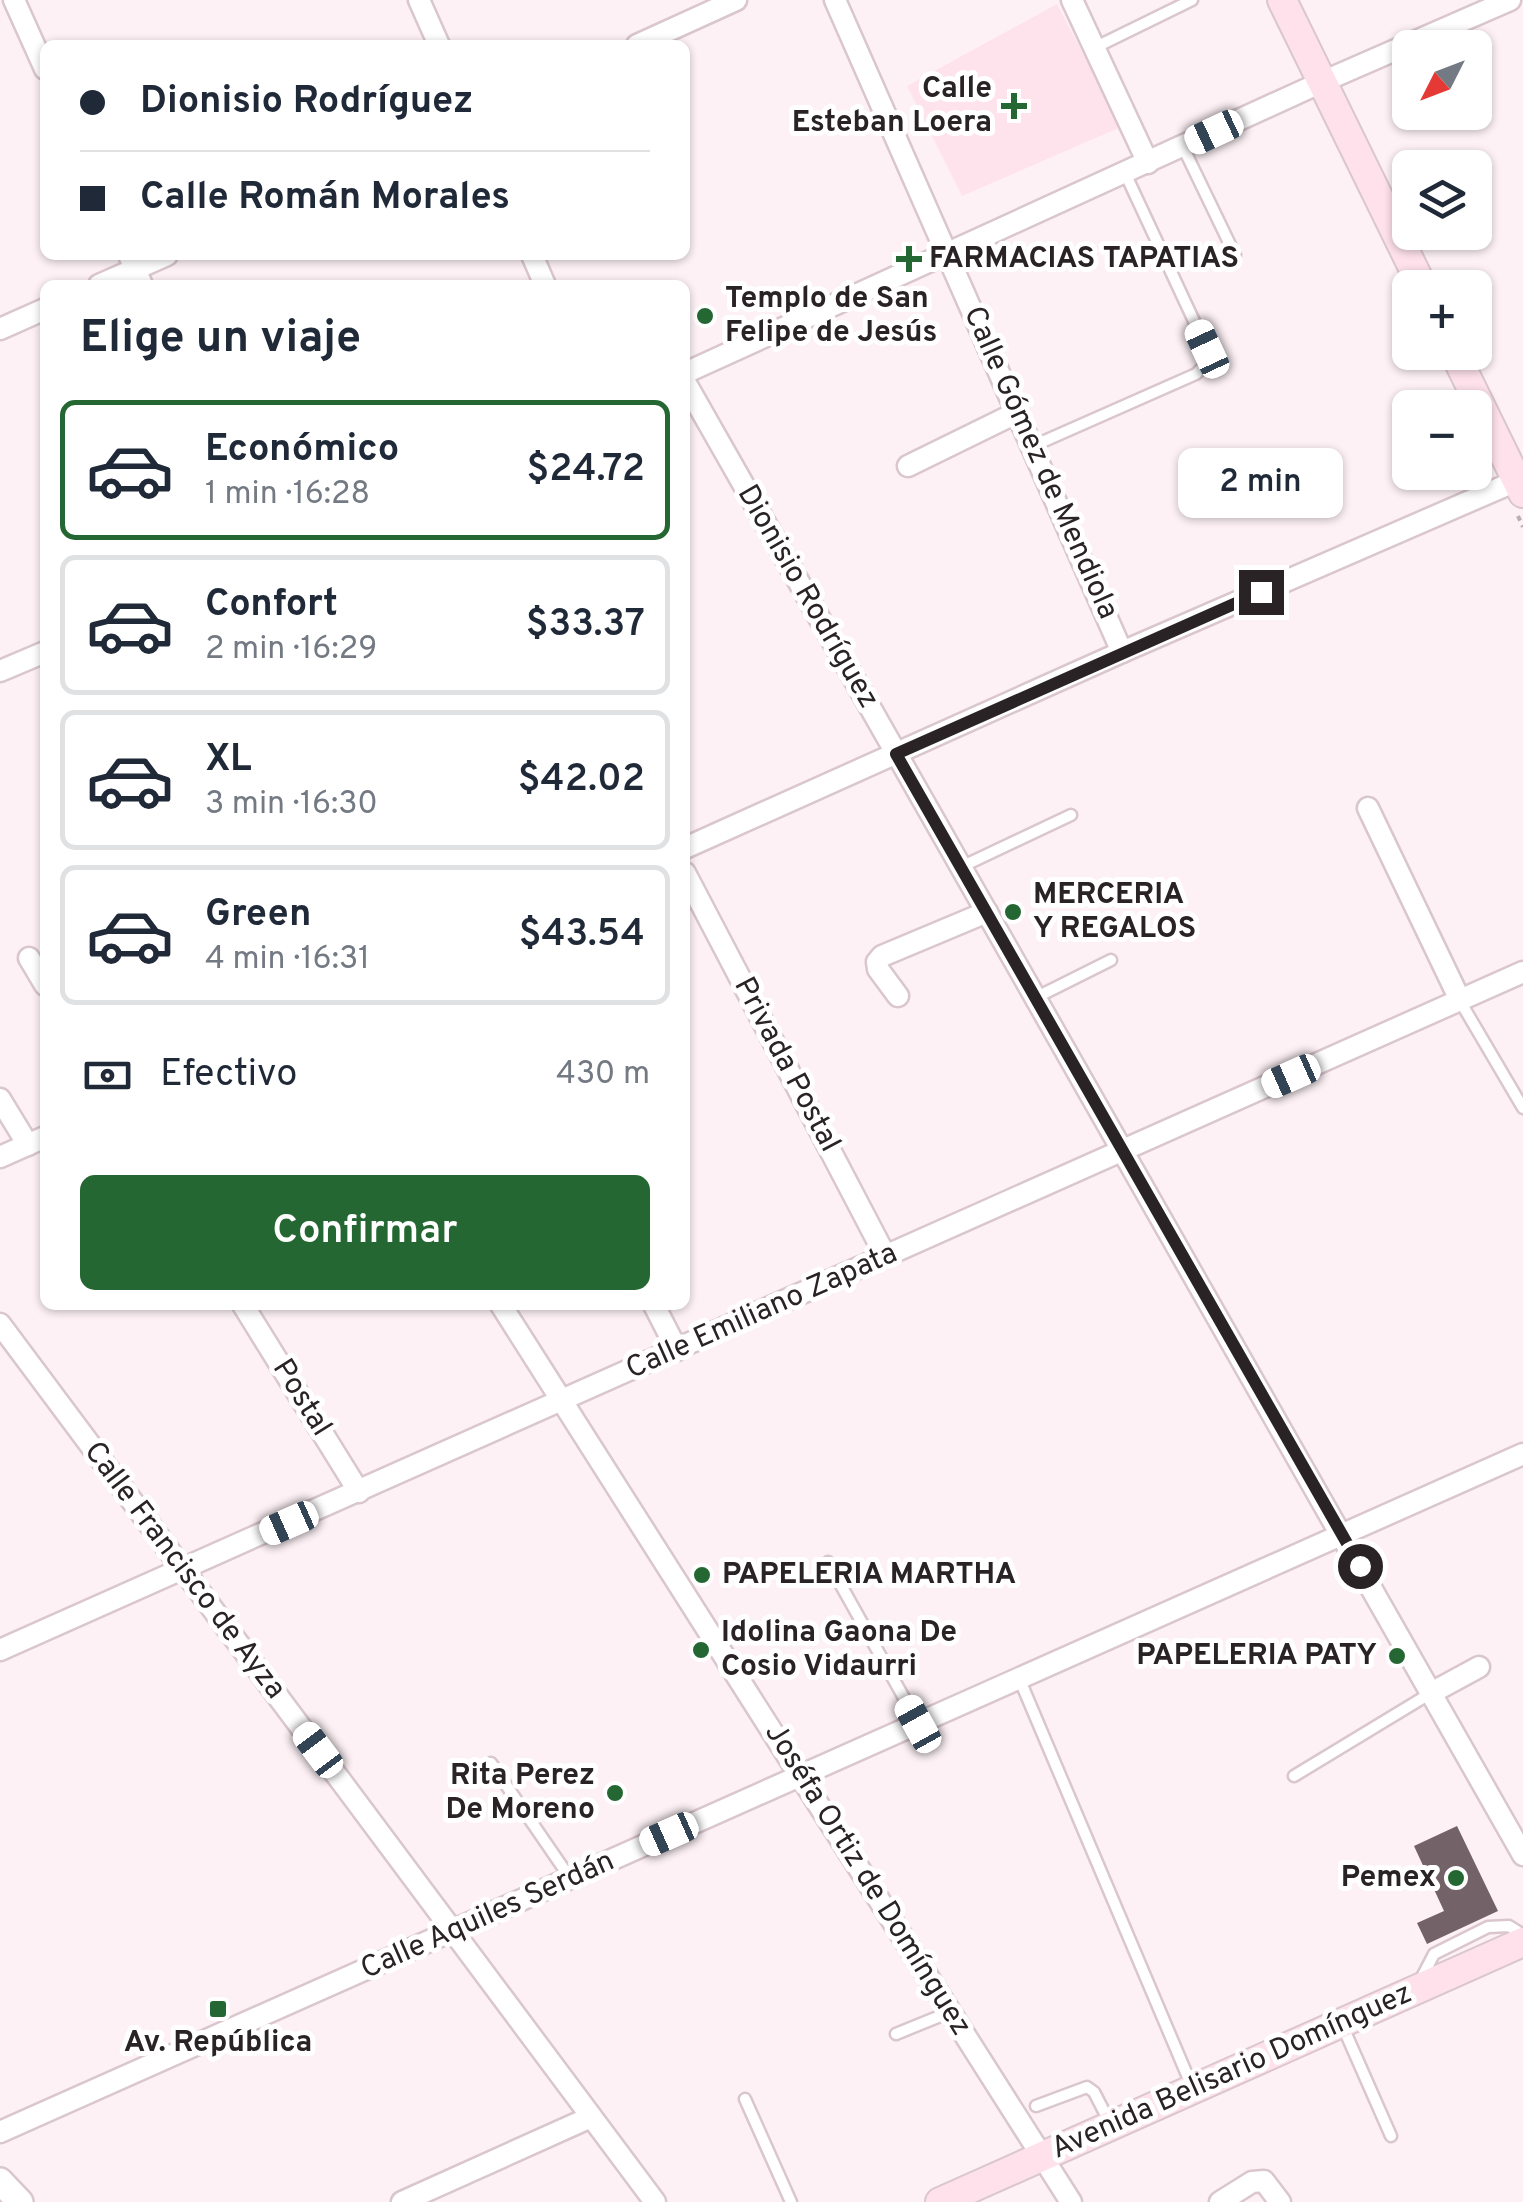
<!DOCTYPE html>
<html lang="es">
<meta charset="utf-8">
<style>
body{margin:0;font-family:Overpass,sans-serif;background:#f2f2f3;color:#1f2937;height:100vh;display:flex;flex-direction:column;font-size:38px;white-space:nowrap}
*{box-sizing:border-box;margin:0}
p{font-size:32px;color:#747a83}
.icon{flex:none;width:55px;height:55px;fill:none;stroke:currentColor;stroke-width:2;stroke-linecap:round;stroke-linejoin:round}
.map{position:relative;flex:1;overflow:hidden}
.sheet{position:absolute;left:40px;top:280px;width:650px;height:1030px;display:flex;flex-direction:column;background:#fff;border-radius:15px;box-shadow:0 2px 8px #0004}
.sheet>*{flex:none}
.banner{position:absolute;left:40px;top:40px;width:650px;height:220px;border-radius:15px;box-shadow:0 2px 8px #0004;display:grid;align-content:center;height:220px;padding:0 40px;background:#fff}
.needle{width:65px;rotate:228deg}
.fabs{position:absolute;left:1392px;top:30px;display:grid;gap:20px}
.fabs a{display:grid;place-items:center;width:100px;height:100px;border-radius:15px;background:#fff;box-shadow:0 2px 8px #0004;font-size:50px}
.end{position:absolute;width:45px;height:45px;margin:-22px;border:12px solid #2a2325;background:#fff;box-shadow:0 0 0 5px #fff}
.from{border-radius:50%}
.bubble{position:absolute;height:70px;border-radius:15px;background:#fff;box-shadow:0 2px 8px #0004;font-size:32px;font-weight:600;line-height:70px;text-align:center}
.car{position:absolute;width:30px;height:60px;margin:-30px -15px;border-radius:12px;box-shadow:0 0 8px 2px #0007;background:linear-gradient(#fff 24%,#345 0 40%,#fff 0 76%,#345 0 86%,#fff 0)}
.banner b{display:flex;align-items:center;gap:35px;height:95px;font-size:38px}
.banner b+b{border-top:2px solid #e0e1e3}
.banner i{width:25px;height:25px;background:#1f2937}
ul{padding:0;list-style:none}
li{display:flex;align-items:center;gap:30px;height:140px;margin:0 20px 15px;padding:0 20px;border:5px solid #e0e1e3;border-radius:15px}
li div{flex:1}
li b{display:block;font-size:38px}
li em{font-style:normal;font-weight:600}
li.current{border-color:#256732}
li>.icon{width:90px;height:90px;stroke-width:1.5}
h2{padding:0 40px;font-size:45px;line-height:120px}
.pay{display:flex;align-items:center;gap:25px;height:110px;padding:0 40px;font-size:38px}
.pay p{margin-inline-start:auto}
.primary-button{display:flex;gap:20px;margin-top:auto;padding:20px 40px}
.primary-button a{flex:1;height:115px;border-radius:15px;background:#256732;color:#fff;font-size:40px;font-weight:600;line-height:115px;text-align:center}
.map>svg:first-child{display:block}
.built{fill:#ffe3ec}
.building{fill:#736368}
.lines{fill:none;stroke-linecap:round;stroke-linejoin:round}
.service-casing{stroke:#dac7cd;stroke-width:15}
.minor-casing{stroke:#dac7cd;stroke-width:25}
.tertiary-casing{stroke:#dac7cd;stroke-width:30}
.secondary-casing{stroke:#dac7cd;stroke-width:32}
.path{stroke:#b9aeb1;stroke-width:4;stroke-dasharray:5 5;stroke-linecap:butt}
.service{stroke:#fff;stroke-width:10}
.minor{stroke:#fff;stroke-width:20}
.tertiary{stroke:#fff;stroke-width:25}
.secondary{stroke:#fee1eb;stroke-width:28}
.route{stroke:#2a2325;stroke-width:12}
.poi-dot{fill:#256732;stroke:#fff;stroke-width:4}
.labels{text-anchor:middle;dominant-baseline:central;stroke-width:10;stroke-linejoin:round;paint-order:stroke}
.poi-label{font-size:30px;font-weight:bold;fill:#2a2325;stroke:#fff;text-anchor:start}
.street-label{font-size:30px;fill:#2a2325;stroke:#fff}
</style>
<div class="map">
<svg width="1523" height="2202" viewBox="0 0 1523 2202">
<rect width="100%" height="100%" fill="#fdf1f5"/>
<!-- built -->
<polygon class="built" points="1057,4 1121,127 962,196 907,86"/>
<!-- building -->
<polygon class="building" points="1457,1826 1498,1911 1427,1944 1417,1923 1444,1911 1414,1846"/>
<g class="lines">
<defs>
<g id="service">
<polyline points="1094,48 1192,0"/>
<polyline points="1183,147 1235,255"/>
<polyline points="1033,446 1196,374 1207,363 1207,349 1125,173"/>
<polyline points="961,867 1071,815"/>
<polyline points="1035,998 1111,960"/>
<polyline points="1460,1001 1523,1108"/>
<polyline points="828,1562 918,1723"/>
<polyline points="1019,1678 1193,2089"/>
<polyline points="491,1763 570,1878"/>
<polyline points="1294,1776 1431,1693"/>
<polyline points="1421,1979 1434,1954 1488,1927 1509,1926 1523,1935"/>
<polyline points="1343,2027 1391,2136"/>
<polyline points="896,2034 950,2012"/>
<polyline points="745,2099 791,2202"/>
<polyline points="1036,2106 1087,2087 1094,2092 1111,2125"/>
</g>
<g id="minor">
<polyline points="14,0 45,69"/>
<polyline points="419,0 439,45"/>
<polyline points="835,0 1122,652"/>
<polyline points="1072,0 1148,163"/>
<polyline points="637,45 736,0"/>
<polyline points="129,255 142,285"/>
<polyline points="532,255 545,285"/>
<polyline points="99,285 167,255"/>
<polyline points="0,329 45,309"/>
<polyline points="685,373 1322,82 1510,0"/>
<polyline points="685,382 1523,1855"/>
<polyline points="908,466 1018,412"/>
<polyline points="0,671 45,652"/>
<polyline points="1368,808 1460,1000"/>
<polyline points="685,848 1122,652 1523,478"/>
<polyline points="685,873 886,1257"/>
<polyline points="29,958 45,985"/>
<polyline points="898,996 878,969 877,962 882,956 987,912"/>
<polyline points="0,1099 28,1145"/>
<polyline points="0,1157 45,1137"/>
<polyline points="243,1305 359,1492"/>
<polyline points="501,1305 1071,2202"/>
<polyline points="654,1305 677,1350"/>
<polyline points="0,1324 655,2202"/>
<polyline points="0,1650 1523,972"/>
<polyline points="1431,1693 1479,1667"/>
<polyline points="0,2132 1523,1454"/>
<polyline points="402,2202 591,2117"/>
<polyline points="1220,2202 1252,2182 1264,2181 1280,2202"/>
</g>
<polyline id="tertiary" points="0,2181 20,2202"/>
<g id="secondary">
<polyline points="1282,0 1423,288"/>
<polyline points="1454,352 1523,493"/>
<polyline points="940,2202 1523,1942"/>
</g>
</defs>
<!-- service casing -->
<use href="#service" class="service-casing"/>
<!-- minor casing -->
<use href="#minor" class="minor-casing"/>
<!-- tertiary casing -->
<use href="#tertiary" class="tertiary-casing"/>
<!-- secondary casing -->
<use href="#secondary" class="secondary-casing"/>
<!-- path -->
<polyline class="path" points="1518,516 1523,527"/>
<!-- service -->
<use href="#service" class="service"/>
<!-- minor -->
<use href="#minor" class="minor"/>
<!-- tertiary -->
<use href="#tertiary" class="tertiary"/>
<!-- secondary -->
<use href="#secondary" class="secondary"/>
</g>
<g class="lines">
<!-- route -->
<polyline class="route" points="1261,592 896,754 1360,1566"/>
</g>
<!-- markers -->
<g class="poi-dot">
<path d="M1009 91h10v10h10v10h-10v10h-10v-10h-10v-10h10z"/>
<path d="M904 244h10v10h10v10h-10v10h-10v-10h-10v-10h10z"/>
<circle cx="705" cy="316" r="10"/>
<circle cx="1013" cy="912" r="10"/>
<circle cx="702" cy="1575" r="10"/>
<circle cx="701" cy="1650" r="10"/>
<circle cx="1397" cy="1656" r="10"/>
<circle cx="615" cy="1793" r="10"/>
<circle cx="1456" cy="1878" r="10"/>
<rect x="208" y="1999" width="20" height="20" rx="5"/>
</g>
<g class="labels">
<!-- poi labels -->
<g class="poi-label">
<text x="992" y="89" text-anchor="end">Calle<tspan x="992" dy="34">Esteban Loera</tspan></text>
<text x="929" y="259">FARMACIAS TAPATIAS</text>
<text x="725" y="299">Templo de San<tspan x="725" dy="34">Felipe de Jesús</tspan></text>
<text x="1033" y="895">MERCERIA<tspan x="1033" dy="34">Y REGALOS</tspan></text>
<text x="722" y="1575">PAPELERIA MARTHA</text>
<text x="721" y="1633">Idolina Gaona De<tspan x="721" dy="34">Cosio Vidaurri</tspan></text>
<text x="1377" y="1656" text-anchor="end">PAPELERIA PATY</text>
<text x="595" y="1776" text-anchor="end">Rita Perez<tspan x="595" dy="34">De Moreno</tspan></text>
<text x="1436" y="1878" text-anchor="end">Pemex</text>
<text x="218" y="2043" text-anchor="middle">Av. República</text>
</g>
<!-- street labels -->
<g class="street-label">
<text transform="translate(1040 463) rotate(66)">Calle Gómez de Mendiola</text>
<text transform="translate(807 597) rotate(60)">Dionisio Rodríguez</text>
<text transform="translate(786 1065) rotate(62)">Privada Postal</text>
<text transform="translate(762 1312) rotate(-24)">Calle Emiliano Zapata</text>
<text transform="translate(301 1398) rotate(58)">Postal</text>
<text transform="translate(184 1571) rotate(53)">Calle Francisco de Ayza</text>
<text transform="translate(867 1880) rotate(58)">Joséfa Ortiz de Domínguez</text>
<text transform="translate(488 1916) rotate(-24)">Calle Aquiles Serdán</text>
<text transform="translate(1232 2072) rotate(-24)">Avenida Belisario Domínguez</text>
</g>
</g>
</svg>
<div class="fabs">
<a><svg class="needle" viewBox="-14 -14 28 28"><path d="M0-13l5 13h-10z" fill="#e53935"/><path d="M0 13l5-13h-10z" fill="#747a83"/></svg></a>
<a><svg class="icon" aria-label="layers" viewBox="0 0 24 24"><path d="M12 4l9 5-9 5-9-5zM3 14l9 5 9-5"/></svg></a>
<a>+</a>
<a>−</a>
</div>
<i class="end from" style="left:1360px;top:1566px"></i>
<i class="end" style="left:1261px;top:592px"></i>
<div class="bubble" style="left:1178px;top:448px;width:165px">2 min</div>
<i class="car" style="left:1214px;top:132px;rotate:245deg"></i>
<i class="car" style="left:1207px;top:349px;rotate:335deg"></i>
<i class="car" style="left:1291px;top:1076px;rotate:246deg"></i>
<i class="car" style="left:289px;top:1523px;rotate:246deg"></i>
<i class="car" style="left:918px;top:1724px;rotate:331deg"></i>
<i class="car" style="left:318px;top:1750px;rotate:323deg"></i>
<i class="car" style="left:669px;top:1834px;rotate:246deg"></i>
<div class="banner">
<b><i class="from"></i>Dionisio Rodríguez</b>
<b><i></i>Calle Román Morales</b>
</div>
<section class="sheet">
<h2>Elige un viaje</h2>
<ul>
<li class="current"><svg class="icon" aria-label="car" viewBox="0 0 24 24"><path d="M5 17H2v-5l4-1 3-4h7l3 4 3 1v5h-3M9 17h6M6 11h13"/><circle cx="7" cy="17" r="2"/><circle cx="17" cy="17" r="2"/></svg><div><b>Económico</b><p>1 min · 16:28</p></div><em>$24.72</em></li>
<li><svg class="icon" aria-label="car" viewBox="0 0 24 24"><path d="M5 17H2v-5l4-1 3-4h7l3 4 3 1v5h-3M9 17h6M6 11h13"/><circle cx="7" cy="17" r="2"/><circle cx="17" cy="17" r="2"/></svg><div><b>Confort</b><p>2 min · 16:29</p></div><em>$33.37</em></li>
<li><svg class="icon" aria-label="car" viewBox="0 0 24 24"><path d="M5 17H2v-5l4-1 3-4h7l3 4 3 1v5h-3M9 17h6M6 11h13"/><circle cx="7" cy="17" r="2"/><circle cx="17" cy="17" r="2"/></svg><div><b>XL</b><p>3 min · 16:30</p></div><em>$42.02</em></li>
<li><svg class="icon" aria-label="car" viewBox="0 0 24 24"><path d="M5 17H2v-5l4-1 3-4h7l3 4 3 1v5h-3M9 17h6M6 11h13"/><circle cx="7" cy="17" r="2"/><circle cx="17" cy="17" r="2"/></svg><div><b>Green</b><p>4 min · 16:31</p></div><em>$43.54</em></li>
</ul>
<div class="pay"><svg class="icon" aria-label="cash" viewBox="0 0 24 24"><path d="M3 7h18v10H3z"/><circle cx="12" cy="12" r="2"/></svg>Efectivo<p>430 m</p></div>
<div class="primary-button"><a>Confirmar</a></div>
</section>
</div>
